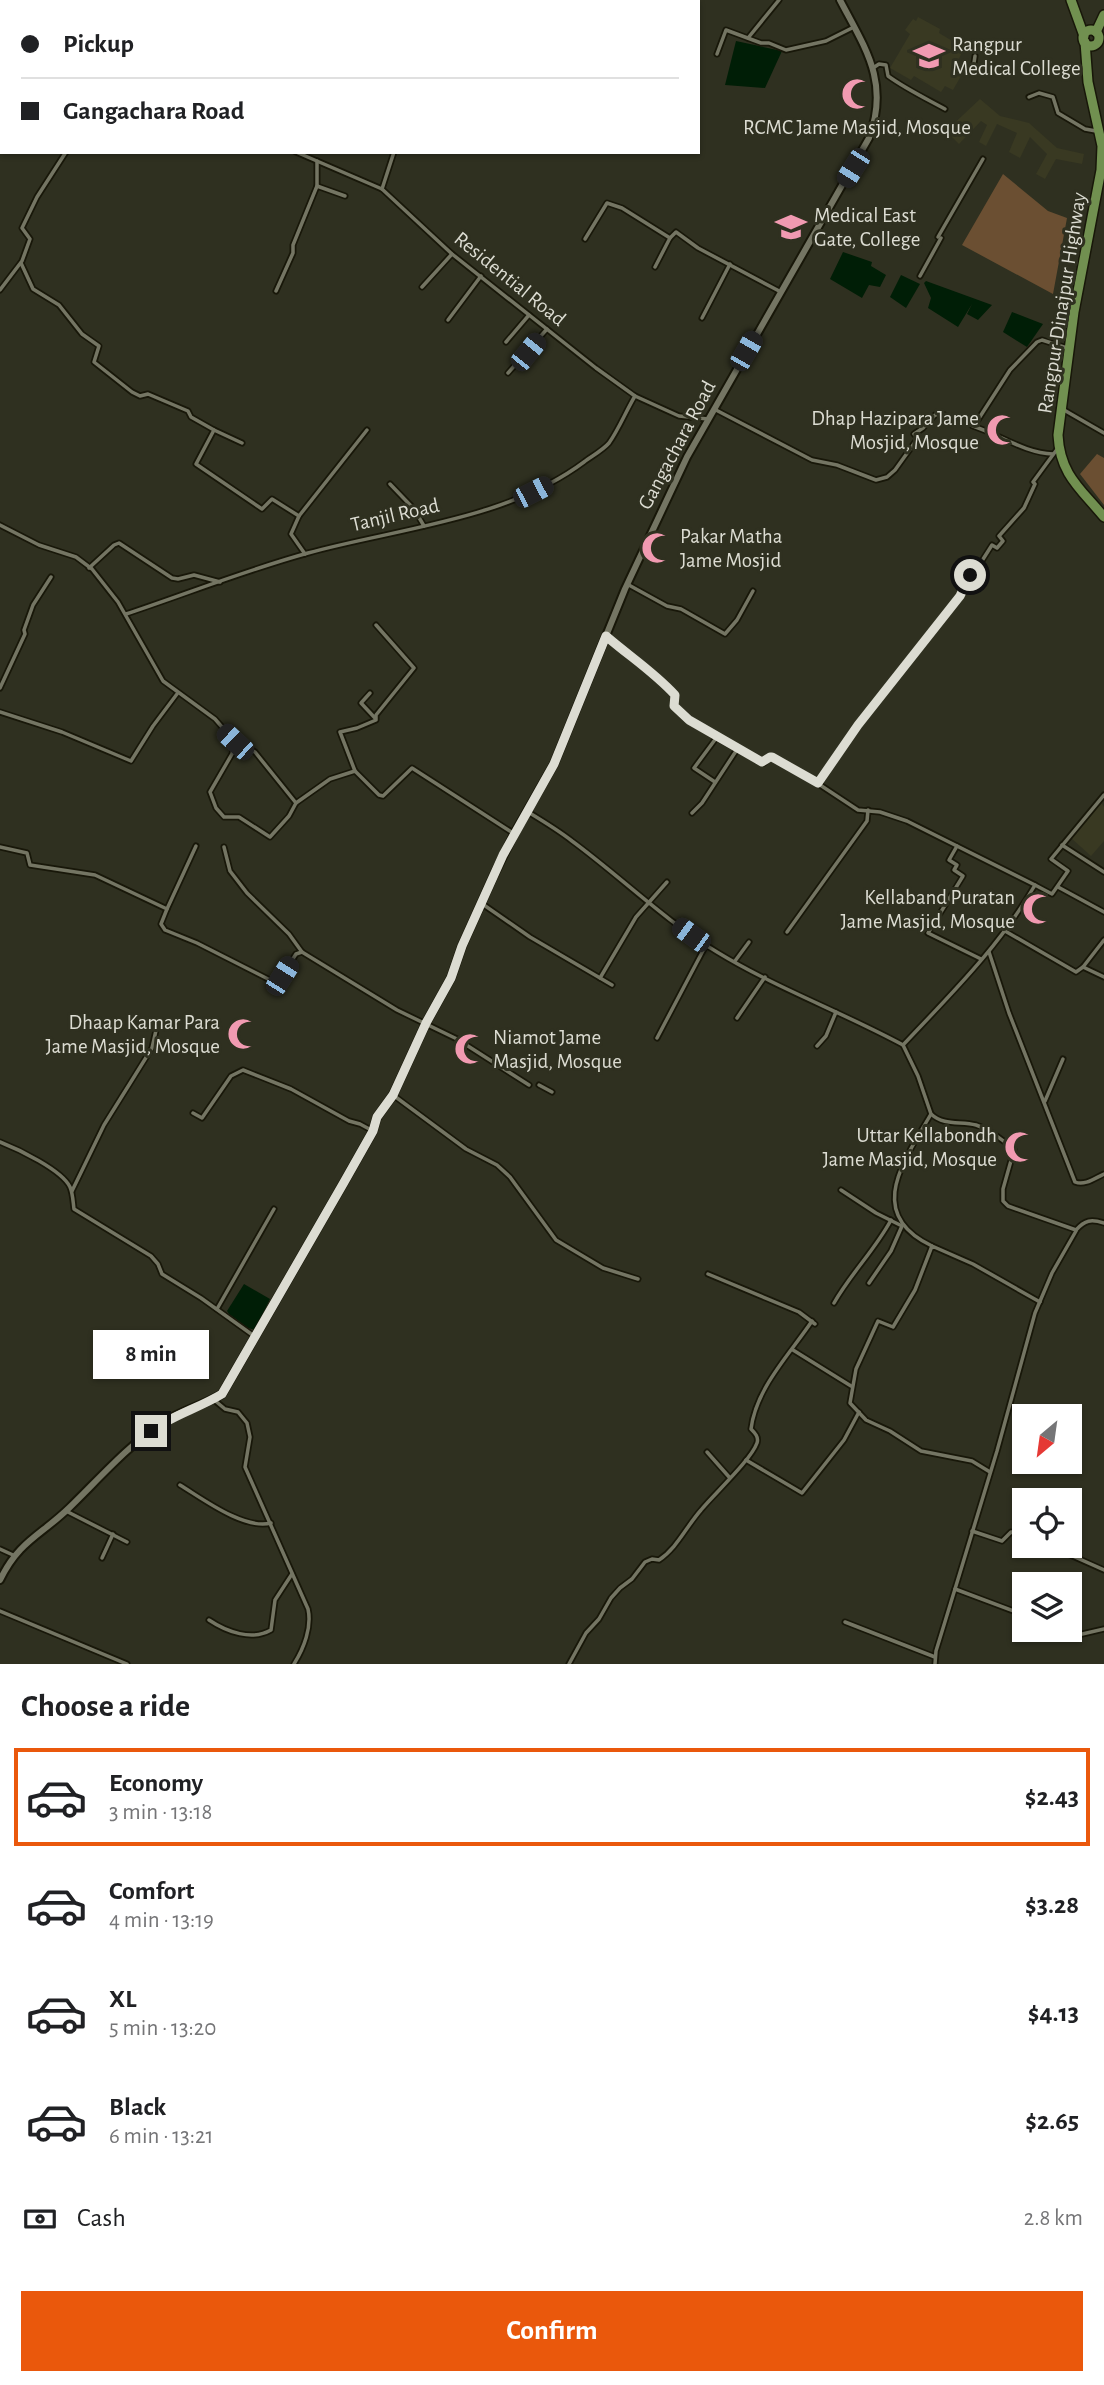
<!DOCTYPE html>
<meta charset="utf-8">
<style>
body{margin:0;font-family:"Alegreya Sans",sans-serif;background:#f2f2f2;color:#202124;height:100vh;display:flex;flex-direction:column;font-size:26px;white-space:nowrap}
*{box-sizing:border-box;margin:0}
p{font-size:23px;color:#757577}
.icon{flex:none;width:38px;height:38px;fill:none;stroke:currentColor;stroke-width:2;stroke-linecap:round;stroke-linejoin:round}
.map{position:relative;height:1664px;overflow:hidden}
.panel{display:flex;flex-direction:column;background:#fff;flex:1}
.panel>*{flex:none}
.top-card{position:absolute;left:0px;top:0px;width:700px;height:154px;box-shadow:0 2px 5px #0004;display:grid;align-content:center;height:154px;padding:0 21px;background:#fff}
.needle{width:46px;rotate:209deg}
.fabs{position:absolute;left:1012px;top:1404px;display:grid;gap:14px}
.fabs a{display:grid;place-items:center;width:70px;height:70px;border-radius:0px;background:#fff;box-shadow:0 2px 5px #0004;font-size:35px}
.end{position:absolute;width:32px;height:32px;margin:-16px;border:9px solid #dcdcd2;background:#111;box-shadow:0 0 0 4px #111}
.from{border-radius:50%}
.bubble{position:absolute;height:49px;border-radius:0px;background:#fff;box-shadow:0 2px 5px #0004;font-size:23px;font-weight:700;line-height:49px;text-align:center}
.car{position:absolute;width:21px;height:42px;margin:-21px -10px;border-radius:9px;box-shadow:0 0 5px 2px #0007;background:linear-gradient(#222 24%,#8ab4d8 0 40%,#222 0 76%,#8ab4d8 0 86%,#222 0)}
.top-card b{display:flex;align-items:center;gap:24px;height:66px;font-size:26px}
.top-card b+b{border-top:2px solid #e0e0e0}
.top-card i{width:18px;height:18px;background:#202124}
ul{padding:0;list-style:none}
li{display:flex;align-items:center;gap:21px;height:98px;margin:0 14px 10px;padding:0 7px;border:4px solid transparent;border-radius:0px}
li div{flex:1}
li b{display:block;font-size:26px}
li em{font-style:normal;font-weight:700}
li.on{border-color:#ea580c}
li>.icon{width:63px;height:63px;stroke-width:1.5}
h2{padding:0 21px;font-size:32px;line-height:84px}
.pay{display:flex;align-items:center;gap:18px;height:77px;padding:0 21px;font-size:26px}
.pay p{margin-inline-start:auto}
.button{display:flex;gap:14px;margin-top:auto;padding:14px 21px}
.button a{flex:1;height:80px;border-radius:0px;background:#ea580c;color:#fff;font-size:28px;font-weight:700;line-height:80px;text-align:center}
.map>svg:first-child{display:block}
.built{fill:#393922}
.green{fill:#6b4f32}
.water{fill:#001e06}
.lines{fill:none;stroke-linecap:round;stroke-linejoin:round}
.street-casing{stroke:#181709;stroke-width:7}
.secondary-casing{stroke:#181709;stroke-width:10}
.highway-casing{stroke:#181709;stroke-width:12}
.street{stroke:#747563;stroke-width:3.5}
.secondary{stroke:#747563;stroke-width:6}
.highway{stroke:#719050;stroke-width:9}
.route{stroke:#dcdcd2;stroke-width:9}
.labels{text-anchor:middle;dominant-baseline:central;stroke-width:6;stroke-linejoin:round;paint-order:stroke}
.poi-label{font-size:21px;fill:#dcdcd2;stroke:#2f3020;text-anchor:start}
.street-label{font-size:21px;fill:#dcdcd2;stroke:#2f3020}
</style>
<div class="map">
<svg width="1104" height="1664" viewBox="0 0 1104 1664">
<rect width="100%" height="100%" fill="#2f3020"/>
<!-- built -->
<g class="built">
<polygon points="918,17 940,29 939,33 964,48 957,63 965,69 953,90 945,86 941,92 914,76 911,80 890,68 910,34 905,30 913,19 916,21"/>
<polygon points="980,99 1000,116 1029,123 1057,148 1084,154 1082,164 1056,159 1045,179 1036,174 1047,154 1030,137 1020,158 1009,152 1017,133 997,124 986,146 979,142 987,125 981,121 959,144 946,131"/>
<polygon points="1101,802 1104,807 1104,841 1091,856 1070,837"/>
</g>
<!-- green -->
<g class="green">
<polygon points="1003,174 1048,211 1067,218 1053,294 962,245"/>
<polygon points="1097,454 1104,458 1104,505 1080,474"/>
</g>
<!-- water -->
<g class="water">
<polygon points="736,41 782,51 765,88 725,85"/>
<polygon points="843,252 872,262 871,266 886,275 880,287 869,285 862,298 830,279"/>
<polygon points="901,275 920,284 906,308 890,297"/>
<polygon points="926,281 992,305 978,320 967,314 972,304 958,327 928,308 931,298 924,283"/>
<polygon points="1012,312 1043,324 1027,347 1003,332"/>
<polygon points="244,1284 270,1299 255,1330 248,1328 229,1314 227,1311"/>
</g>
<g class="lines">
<defs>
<g id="street">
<polyline points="108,0 108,2"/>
<polyline points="344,0 349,2"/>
<polyline points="24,2 26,0"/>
<polyline points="329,2 330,0"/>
<polyline points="355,2 355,0"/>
<polyline points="419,2 420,0"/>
<polyline points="449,2 450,0"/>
<polyline points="0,32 2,30"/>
<polyline points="748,38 779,0"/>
<polyline points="717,54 726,30 761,43 769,43 786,50 826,41 854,27"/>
<path d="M873,68L879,64L886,65L888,76C906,89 925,98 945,109"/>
<polyline points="973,70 975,56"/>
<polyline points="1029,97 1039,93 1053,97 1058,113 1085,129 1096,131"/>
<polyline points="296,152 382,189 452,254 596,368 635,396 679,416 708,419"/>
<polyline points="317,186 345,196"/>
<polyline points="382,189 394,152"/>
<polyline points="938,237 983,159"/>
<polyline points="585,239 607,203 622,208 670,238"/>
<polyline points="21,263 33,289 59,305 82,334 99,346 94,362 132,392 140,396 148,394 188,411 191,417 214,430"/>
<polyline points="655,267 670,238 676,232 698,248 781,292"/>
<polyline points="920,276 941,238"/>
<polyline points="422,287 452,254"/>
<polyline points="0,290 22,261 30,239 22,228 37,197 66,152"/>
<polyline points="276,291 293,253 293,245 317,186 317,161"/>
<polyline points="702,318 730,264"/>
<polyline points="448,320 481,276"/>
<polyline points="506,342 529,315"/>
<polyline points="508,373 547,329"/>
<polyline points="714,409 812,460 837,465 876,480 887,477 895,470 918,438 914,434 923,428 935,415 942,414 974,426 1010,370 1037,342 1042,340 1067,348"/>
<polyline points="1064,410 1104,433"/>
<path d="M973,426C1000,435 1025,453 1053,454"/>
<polyline points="242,443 214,430 196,464 262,509 272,499 299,516"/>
<polyline points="390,484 414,509 424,526"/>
<polyline points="0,525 39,545 76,557 92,569 118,602 163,681 215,719 235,742 255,752 296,803 330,779 355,771 379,795 383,796 412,768 513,833"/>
<polyline points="305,554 291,534 299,516 367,430"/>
<polyline points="89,568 114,545 119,543 172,578 178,579 194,575 220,582"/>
<polyline points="627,584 667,606 681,609 725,634 737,620 753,591"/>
<path d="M126,614C186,594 246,570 308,553C399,528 506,520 584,462C592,456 603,450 609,443C619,429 626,411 635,396"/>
<path d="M607,637C630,657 655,672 675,695L674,706C699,730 733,747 764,763L768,758L772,757L805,775L858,810L880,812L907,821L1035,885"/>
<polyline points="0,688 25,634 24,630 33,605 51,577"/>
<polyline points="370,693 361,703 375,718"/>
<polyline points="0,712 62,732 131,761 153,726 177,694"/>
<polyline points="235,742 232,754 210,792 216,808 224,817 239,817 270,837 289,816 296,803"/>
<polyline points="355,771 340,732 357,728 376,720 376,715 414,668 376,625"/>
<polyline points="715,782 694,768 717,737"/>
<polyline points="818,783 857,725 960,596 969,575 973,575 992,545 997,548 1003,541 999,536 1024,508 1035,484 1033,482 1058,448"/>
<path d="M1104,795L1051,859L1068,871L1052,894L1035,885C1000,946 950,995 903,1045L918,1076L931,1114C944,1126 960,1121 976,1125C988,1129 1005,1141 1014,1150L1003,1189V1201L1008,1206L1076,1230C1085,1220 1091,1219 1104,1223"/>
<path d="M528,812C543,821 558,830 572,841C621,877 664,920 717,952C776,988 842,1012 903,1045"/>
<polyline points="692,813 702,803 738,748"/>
<polyline points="1062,845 1104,872"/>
<polyline points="957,846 949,860 957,865 954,870 963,876 928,933 981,959"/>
<polyline points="0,847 27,853 30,865 95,875 167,909 161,924 165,930 197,943 272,981 282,976 296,954 302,952 397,1010 457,1039 529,1085"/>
<polyline points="224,847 230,871 247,893 289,934 302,952"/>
<polyline points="1058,887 1104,912"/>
<polyline points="481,903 530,937 612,985"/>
<polyline points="167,909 196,846"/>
<polyline points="1005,931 1076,972 1083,967 1104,940"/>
<polyline points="787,932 867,821 868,810"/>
<path d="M989,952L1009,1013L1075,1182C1085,1186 1095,1178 1104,1174"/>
<polyline points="735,961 749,942"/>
<polyline points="1083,967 1104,977"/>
<polyline points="600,978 636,917 667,882"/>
<polyline points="737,1018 765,977"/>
<polyline points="657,1038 706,945"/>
<polyline points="817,1046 826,1036 836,1012"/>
<polyline points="539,1085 552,1092"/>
<polyline points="393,1095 466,1149 497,1165 510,1177 556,1240 603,1268 638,1279"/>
<polyline points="1045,1101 1063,1059"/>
<polyline points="193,1113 202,1118 231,1076 243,1070 291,1089 349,1121 360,1124 373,1131"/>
<path d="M931,1114C904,1161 864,1214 932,1246"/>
<path d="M0,1142C18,1149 62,1170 70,1187C73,1194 73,1202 74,1209L151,1256L158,1264L162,1274L201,1298L254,1336"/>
<polyline points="841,1190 876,1213 902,1226 891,1251 869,1283"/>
<polyline points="72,1191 104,1125 152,1048 157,1026"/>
<polyline points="708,1274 799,1312 815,1324"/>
<path d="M834,1303C851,1273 875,1250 891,1220"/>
<polyline points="217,1309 274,1209"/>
<polyline points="793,1350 851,1386"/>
<path d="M213,1399L225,1409L238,1412L247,1423L250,1437L245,1467L308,1609C312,1627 304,1648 294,1664"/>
<polyline points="707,1452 730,1478"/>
<polyline points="746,1460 802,1493 844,1440 859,1412"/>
<polyline points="990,1472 972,1461 921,1451 890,1431 866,1420 850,1403 856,1369 878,1321 893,1327 915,1290 932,1246 973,1264 1040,1302"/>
<path d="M180,1485C203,1499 244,1530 271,1523"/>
<polyline points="66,1511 127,1542"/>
<polyline points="972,1531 1002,1541 1011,1532 1024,1536"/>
<polyline points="1048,1545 1104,1570"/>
<polyline points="0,1549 13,1555"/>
<polyline points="102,1558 113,1534"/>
<polyline points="0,1611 127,1664"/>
<polyline points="1024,1615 955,1589 997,1451 1035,1313 1052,1273 1076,1231"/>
<path d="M209,1620C227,1632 252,1641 271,1630L275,1600L292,1574"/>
<polyline points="845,1622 935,1657"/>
<polyline points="1061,1629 1078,1635 1104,1629"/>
<path d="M569,1664L586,1633L599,1619L611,1598L620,1588L632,1579L645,1562L652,1559L659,1560C677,1548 686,1527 701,1510C714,1494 751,1460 757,1443C759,1437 755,1433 751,1429C756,1388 790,1354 812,1321"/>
<polyline points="935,1664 936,1651 955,1589"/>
</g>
<path id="secondary" d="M0,1580C19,1541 40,1536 69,1508C100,1478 128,1445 164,1422C182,1410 204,1405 222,1394L343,1184L373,1131L377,1117L393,1095L426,1023L451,978L462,946L493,877L514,834L554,764L625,589L687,457L869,138C890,82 865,48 840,0"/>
<g id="highway">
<polyline points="1071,0 1084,36"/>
<circle cx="1091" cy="38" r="8"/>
<polyline points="1096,32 1104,15"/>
<path d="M1085,42L1088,82L1102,146L1101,170L1074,312L1058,435C1060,475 1081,489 1104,517"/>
</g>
</defs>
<!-- street casing -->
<use href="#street" class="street-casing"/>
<!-- secondary casing -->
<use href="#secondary" class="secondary-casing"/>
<!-- highway casing -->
<use href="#highway" class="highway-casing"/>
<!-- street -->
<use href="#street" class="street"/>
<!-- secondary -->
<use href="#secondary" class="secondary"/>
<!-- highway -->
<use href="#highway" class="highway"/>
</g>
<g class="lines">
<!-- route -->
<path class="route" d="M151,1431C173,1415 199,1408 222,1394L343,1184L373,1131L377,1117L393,1095L426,1023L451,978L462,946L503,855L554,764L606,636C629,656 654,672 675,695L674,706L689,720L762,762L770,757H772L818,783L858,725L960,596L970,575"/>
</g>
<!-- icons -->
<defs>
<symbol id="university-bare" viewBox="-9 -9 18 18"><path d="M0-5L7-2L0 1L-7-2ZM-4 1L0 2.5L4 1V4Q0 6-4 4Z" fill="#f19ab1" stroke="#2f3020" stroke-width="2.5" paint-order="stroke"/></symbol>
<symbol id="mosque-bare" viewBox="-9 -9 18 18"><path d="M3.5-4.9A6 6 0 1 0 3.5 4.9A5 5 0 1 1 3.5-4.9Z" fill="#f19ab1" stroke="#2f3020" stroke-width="2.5" paint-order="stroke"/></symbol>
</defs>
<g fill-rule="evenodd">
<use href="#university-bare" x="907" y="34" width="44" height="44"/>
<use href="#mosque-bare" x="835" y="72" width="44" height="44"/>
<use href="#university-bare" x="769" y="205" width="44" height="44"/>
<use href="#mosque-bare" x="980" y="408" width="44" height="44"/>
<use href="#mosque-bare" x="635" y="526" width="44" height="44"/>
<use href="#mosque-bare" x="1016" y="887" width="44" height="44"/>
<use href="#mosque-bare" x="221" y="1012" width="44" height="44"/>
<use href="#mosque-bare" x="448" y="1027" width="44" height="44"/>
<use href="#mosque-bare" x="998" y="1125" width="44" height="44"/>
</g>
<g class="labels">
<!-- poi labels -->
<g class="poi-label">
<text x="952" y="44">Rangpur<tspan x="952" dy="24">Medical College</tspan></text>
<text x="857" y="127" text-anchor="middle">RCMC Jame Masjid, Mosque</text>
<text x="814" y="215">Medical East<tspan x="814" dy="24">Gate, College</tspan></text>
<text x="979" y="418" text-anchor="end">Dhap Hazipara Jame<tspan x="979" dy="24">Mosjid, Mosque</tspan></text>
<text x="680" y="536">Pakar Matha<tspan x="680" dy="24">Jame Mosjid</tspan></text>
<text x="1015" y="897" text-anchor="end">Kellaband Puratan<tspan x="1015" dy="24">Jame Masjid, Mosque</tspan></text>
<text x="220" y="1022" text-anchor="end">Dhaap Kamar Para<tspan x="220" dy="24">Jame Masjid, Mosque</tspan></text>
<text x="493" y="1037">Niamot Jame<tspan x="493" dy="24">Masjid, Mosque</tspan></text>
<text x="997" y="1135" text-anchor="end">Uttar Kellabondh<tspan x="997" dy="24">Jame Masjid, Mosque</tspan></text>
</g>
<!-- street labels -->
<g class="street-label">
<text transform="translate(510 279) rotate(39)">Residential Road</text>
<text transform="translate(1062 303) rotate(-81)">Rangpur-Dinajpur Highway</text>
<text transform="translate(677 445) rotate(-62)">Gangachara Road</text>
<text transform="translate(395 515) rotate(-13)">Tanjil Road</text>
</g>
</g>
</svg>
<div class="fabs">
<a><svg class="needle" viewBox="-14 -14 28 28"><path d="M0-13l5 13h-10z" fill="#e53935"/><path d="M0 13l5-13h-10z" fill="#757577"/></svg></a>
<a><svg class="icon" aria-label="locate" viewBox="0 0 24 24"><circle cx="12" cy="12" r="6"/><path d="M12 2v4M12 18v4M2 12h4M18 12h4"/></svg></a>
<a><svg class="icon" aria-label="layers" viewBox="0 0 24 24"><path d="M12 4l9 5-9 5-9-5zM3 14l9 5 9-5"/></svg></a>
</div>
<i class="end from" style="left:970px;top:575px"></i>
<i class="end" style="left:151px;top:1431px"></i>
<div class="bubble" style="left:93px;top:1330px;width:116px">8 min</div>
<i class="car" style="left:853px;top:168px;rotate:212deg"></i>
<i class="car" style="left:746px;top:351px;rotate:30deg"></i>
<i class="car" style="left:528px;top:352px;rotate:39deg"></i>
<i class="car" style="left:533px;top:492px;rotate:63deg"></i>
<i class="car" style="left:235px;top:742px;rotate:313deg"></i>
<i class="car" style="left:691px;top:935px;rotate:306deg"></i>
<i class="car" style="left:282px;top:976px;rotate:32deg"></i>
<div class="top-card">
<b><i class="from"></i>Pickup</b>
<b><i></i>Gangachara Road</b>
</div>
</div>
<section class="panel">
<h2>Choose a ride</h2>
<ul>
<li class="on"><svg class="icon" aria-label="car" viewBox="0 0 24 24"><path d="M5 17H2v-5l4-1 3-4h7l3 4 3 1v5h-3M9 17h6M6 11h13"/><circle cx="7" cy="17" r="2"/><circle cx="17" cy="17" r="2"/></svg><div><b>Economy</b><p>3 min · 13:18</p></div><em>$2.43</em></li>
<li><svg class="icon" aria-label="car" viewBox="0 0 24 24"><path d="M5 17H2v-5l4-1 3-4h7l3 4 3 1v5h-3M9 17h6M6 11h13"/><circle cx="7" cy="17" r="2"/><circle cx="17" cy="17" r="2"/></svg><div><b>Comfort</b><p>4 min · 13:19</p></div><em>$3.28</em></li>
<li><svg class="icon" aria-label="car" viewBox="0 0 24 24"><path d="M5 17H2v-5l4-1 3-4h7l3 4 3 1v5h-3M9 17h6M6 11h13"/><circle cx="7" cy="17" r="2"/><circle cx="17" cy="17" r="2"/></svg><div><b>XL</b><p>5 min · 13:20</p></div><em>$4.13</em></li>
<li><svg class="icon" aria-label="car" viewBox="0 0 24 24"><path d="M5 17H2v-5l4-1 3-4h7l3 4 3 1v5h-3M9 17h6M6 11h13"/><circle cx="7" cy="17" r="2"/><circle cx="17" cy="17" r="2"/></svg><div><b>Black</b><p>6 min · 13:21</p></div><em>$2.65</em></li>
</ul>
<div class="pay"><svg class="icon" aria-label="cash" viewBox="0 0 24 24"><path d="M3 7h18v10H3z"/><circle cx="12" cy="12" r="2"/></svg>Cash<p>2.8 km</p></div>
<div class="button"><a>Confirm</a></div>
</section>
